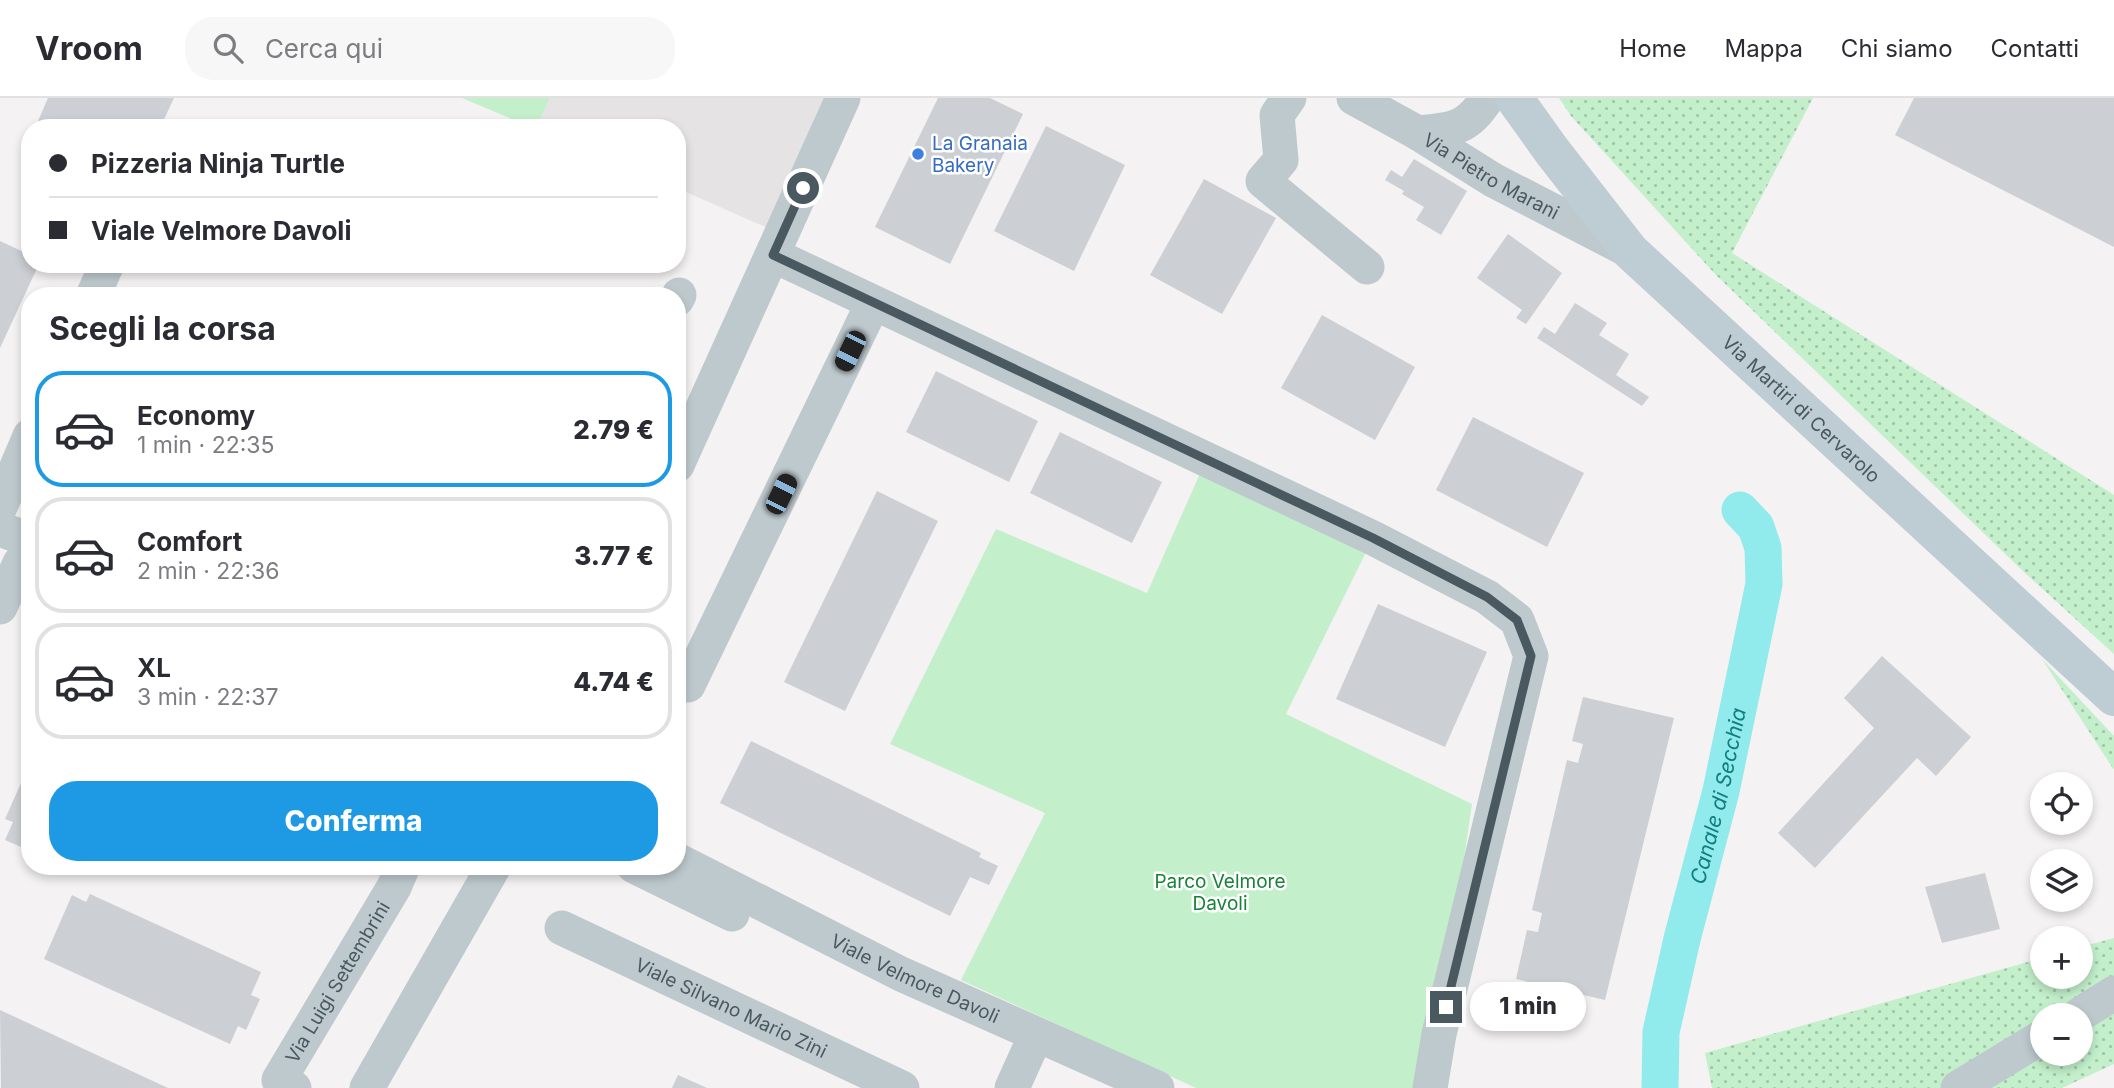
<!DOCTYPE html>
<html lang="it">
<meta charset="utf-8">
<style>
body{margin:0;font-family:Inter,sans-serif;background:#f7f7f7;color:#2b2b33;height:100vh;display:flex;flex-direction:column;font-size:26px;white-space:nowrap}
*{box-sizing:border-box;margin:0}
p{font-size:23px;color:#7c7c81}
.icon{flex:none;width:38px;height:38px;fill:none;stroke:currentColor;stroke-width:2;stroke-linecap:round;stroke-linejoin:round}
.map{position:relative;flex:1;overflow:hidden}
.panel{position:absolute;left:21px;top:189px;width:665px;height:588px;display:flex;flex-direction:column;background:#fff;border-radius:28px;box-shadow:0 4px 10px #0003}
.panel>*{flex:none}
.guide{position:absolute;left:21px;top:21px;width:665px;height:154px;border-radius:28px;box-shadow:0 4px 10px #0003;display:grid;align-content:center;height:154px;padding:0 28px;background:#fff}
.tools{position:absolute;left:2030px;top:674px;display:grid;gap:14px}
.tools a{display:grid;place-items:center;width:63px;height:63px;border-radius:50%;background:#fff;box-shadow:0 4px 10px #0003;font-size:35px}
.end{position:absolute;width:32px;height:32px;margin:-16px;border:9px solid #4a595f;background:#fff;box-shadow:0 0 0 4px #fff}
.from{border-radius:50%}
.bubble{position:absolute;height:49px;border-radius:24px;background:#fff;box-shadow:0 4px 10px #0003;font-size:23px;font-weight:800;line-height:49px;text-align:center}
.car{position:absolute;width:21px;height:42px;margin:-21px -10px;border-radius:9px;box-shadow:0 0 5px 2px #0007;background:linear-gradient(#222 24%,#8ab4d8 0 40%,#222 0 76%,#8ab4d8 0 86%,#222 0)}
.guide b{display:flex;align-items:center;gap:24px;height:66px;font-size:26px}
.guide b+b{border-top:2px solid #e1e1e2}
.guide i{width:18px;height:18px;background:#2b2b33}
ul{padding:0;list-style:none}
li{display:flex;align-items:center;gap:21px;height:116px;margin:0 14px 10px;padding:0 14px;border:4px solid #e1e1e2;border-radius:28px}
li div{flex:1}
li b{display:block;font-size:26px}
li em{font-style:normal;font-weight:800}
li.on{border-color:#1d9ae3}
li>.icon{width:63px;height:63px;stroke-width:1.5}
h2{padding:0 28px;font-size:32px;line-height:84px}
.button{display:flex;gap:14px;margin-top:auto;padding:14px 28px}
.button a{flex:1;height:80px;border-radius:28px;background:#1d9ae3;color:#fff;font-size:28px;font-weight:800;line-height:80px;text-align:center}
header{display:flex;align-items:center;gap:42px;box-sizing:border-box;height:98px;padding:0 35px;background:#fff;border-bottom:2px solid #e1e1e2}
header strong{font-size:33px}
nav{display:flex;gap:38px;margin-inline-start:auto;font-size:24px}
.search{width:490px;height:63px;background:#f7f7f7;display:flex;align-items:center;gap:18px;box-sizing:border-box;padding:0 24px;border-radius:28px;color:#7c7c81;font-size:26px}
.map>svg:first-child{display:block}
.education{fill:#e5e3e4}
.grass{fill:url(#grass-dots);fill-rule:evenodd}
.park{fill:#c3f0cb}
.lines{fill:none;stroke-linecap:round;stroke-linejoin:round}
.canal{stroke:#91eaeb;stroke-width:37}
.building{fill:#ccd0d4}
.minor{stroke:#bec9ce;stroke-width:35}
.secondary{stroke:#beccd3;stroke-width:38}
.route{stroke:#4a595f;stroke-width:9}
.shop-dot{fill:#3f7fe0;stroke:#fff;stroke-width:2.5}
.labels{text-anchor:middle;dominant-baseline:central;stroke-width:5;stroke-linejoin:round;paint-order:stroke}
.shop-label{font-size:19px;fill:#366cbe;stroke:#fff;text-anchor:start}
.street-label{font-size:19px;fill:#4a595f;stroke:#fff}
.park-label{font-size:19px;fill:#198239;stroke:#fff}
.water-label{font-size:21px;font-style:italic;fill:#107d7e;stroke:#fff}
</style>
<header>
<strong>Vroom</strong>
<div class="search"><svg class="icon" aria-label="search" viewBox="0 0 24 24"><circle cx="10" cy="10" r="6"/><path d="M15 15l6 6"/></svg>Cerca qui</div>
<nav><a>Home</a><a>Mappa</a><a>Chi siamo</a><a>Contatti</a></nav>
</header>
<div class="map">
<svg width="2114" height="990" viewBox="0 0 2114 990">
<defs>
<pattern id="grass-dots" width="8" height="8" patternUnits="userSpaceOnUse" patternTransform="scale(1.75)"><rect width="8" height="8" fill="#c3f0cb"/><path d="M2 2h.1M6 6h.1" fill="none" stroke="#a0c5a8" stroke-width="1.8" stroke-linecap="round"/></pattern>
</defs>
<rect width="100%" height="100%" fill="#f4f2f2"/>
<!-- education -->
<polygon class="education" points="550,0 832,0 772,132 677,90 677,30 536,30"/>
<!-- grass -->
<g class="grass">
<polygon points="1559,0 1813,0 1732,155 2114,397 2114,556 2025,475 1715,176 1571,18"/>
<polygon points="2042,561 2114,638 2114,672"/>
<path d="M2114,840V966L2062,990H1712L1705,955L2042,860V878H2081V849ZM2042,917H2081V956H2042Z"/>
</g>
<!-- park -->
<g class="park">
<polygon points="462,0 550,0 536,30 533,30"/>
<polygon points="1206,362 1373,440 1286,616 1472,706 1430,990 1196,990 961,882 1045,715 890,646 996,431 1147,495"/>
</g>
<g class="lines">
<!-- canal -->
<path class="canal" id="s1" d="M1660,990L1661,934L1682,841L1721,693L1764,486L1763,450L1756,429L1740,412"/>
</g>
<!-- building -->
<g class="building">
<polygon points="48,0 174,0 160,30 35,30"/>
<polygon points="938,0 990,0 1023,16 950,166 875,129"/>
<polygon points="1914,0 2114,0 2114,149 1895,37"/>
<polygon points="1046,28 1125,67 1074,173 994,133"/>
<polygon points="1414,61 1467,93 1441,137 1416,122 1424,109 1402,96 1404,93 1385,82 1391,72 1402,79"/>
<polygon points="1204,81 1276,120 1222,216 1150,177"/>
<polygon points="1508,136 1562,175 1526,226 1516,220 1522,212 1477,180"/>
<polygon points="0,143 30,157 30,166 39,166 0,250"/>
<polygon points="1575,205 1607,225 1599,237 1629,256 1616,277 1649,299 1642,308 1537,240 1544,229 1555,236"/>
<polygon points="1322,217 1415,269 1375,342 1281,290"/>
<polygon points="936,273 1038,323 1009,384 906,334"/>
<polygon points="1473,319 1584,375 1547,449 1436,392"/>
<polygon points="1060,334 1162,384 1132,445 1030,395"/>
<polygon points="877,393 938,423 845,613 784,584"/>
<polygon points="1378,506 1487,554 1445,649 1336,601"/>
<polygon points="1882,558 1971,639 1936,678 1917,660 1815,770 1778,735 1874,630 1844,600"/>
<polygon points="1583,599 1674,620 1605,902 1516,881 1527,832 1538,834 1542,815 1532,812 1567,662 1578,665 1583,646 1572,643"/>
<polygon points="751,643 981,755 979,759 998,768 989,787 970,779 950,818 720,705"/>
<polygon points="30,665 30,753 5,742 13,724 5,721"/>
<polygon points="1985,775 2000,831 1942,845 1925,789"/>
<polygon points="90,796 261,874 251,897 260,901 246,932 238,928 230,946 44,861 72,797 86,804"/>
<polygon points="0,912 168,990 1,990"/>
<polygon points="678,977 707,990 672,990"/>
</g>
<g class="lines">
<!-- minor -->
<g class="minor">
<polyline points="1289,0 1277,17 1281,62 1263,83 1367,169"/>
<path id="s2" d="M1354,0L1418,35L1493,82L1630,153"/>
<path d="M1418,35C1452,32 1468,31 1487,0"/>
<polyline points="773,157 1373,440 1487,499 1517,522 1531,558 1439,936 1430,990"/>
<polyline points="93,198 107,166"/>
<polyline points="677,201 679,197"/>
<polyline points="677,367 843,0"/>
<polyline points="0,409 30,338"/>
<polyline points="0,431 30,442"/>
<polyline points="0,509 20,465"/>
<polyline points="688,587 873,205"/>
<path id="s3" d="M677,762L901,876L1157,990"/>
<polyline points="634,768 732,816"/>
<path id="s4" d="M562,830L902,990"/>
<polyline points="2079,917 2114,895"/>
<path id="s5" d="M294,990L279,982L394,789L403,768"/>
<polyline points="367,990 494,768"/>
<polyline points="1012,990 1036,937"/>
<polyline points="1958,990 2042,939"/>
</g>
<!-- secondary -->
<path class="secondary" id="s6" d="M1514,0L1552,53L1630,153L2114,599"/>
</g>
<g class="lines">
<!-- route -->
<polyline class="route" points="803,90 773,157 1373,440 1487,499 1517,522 1531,558 1446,909"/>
</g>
<!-- markers -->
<circle class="shop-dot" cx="918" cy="56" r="7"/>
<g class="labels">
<!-- shop labels -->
<g class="shop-label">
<text x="932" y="45">La Granaia<tspan x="932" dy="22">Bakery</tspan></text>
</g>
<!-- street labels -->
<g class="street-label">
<text stroke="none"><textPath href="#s2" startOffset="158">Via Pietro Marani</textPath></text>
<text stroke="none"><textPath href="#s6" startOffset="425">Via Martiri di Cervarolo</textPath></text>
<text stroke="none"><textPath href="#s3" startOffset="266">Viale Velmore Davoli</textPath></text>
<text stroke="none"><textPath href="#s5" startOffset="131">Via Luigi Settembrini</textPath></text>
<text stroke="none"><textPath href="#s4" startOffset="187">Viale Silvano Mario Zini</textPath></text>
</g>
<!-- park labels -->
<g class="park-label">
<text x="1220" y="783">Parco Velmore<tspan x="1220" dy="22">Davoli</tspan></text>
</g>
<!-- water labels -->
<g class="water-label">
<text stroke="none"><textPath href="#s1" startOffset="299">Canale di Secchia</textPath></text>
</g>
</g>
</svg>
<div class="tools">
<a><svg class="icon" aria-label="locate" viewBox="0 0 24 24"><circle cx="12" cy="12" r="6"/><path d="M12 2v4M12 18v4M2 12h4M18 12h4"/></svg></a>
<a><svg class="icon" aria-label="layers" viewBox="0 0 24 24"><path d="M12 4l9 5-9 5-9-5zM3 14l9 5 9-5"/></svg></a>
<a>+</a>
<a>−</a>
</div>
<i class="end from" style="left:803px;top:90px"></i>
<i class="end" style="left:1446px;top:909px"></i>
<div class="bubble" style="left:1470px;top:884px;width:116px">1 min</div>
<i class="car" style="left:850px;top:253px;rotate:206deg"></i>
<i class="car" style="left:781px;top:396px;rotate:26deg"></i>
<div class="guide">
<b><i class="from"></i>Pizzeria Ninja Turtle</b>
<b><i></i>Viale Velmore Davoli</b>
</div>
<section class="panel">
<h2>Scegli la corsa</h2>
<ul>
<li class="on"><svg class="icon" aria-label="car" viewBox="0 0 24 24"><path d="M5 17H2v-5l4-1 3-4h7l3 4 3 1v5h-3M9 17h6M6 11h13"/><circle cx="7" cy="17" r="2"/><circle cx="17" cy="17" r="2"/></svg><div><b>Economy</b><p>1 min · 22:35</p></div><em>2.79 €</em></li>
<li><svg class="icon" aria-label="car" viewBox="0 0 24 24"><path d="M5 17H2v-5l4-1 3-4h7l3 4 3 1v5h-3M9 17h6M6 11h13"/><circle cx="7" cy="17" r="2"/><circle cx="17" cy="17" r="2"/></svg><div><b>Comfort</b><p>2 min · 22:36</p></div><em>3.77 €</em></li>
<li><svg class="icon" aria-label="car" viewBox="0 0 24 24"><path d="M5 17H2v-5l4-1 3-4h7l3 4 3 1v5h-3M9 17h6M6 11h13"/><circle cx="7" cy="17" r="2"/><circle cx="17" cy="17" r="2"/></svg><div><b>XL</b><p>3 min · 22:37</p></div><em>4.74 €</em></li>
</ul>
<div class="button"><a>Conferma</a></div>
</section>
</div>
